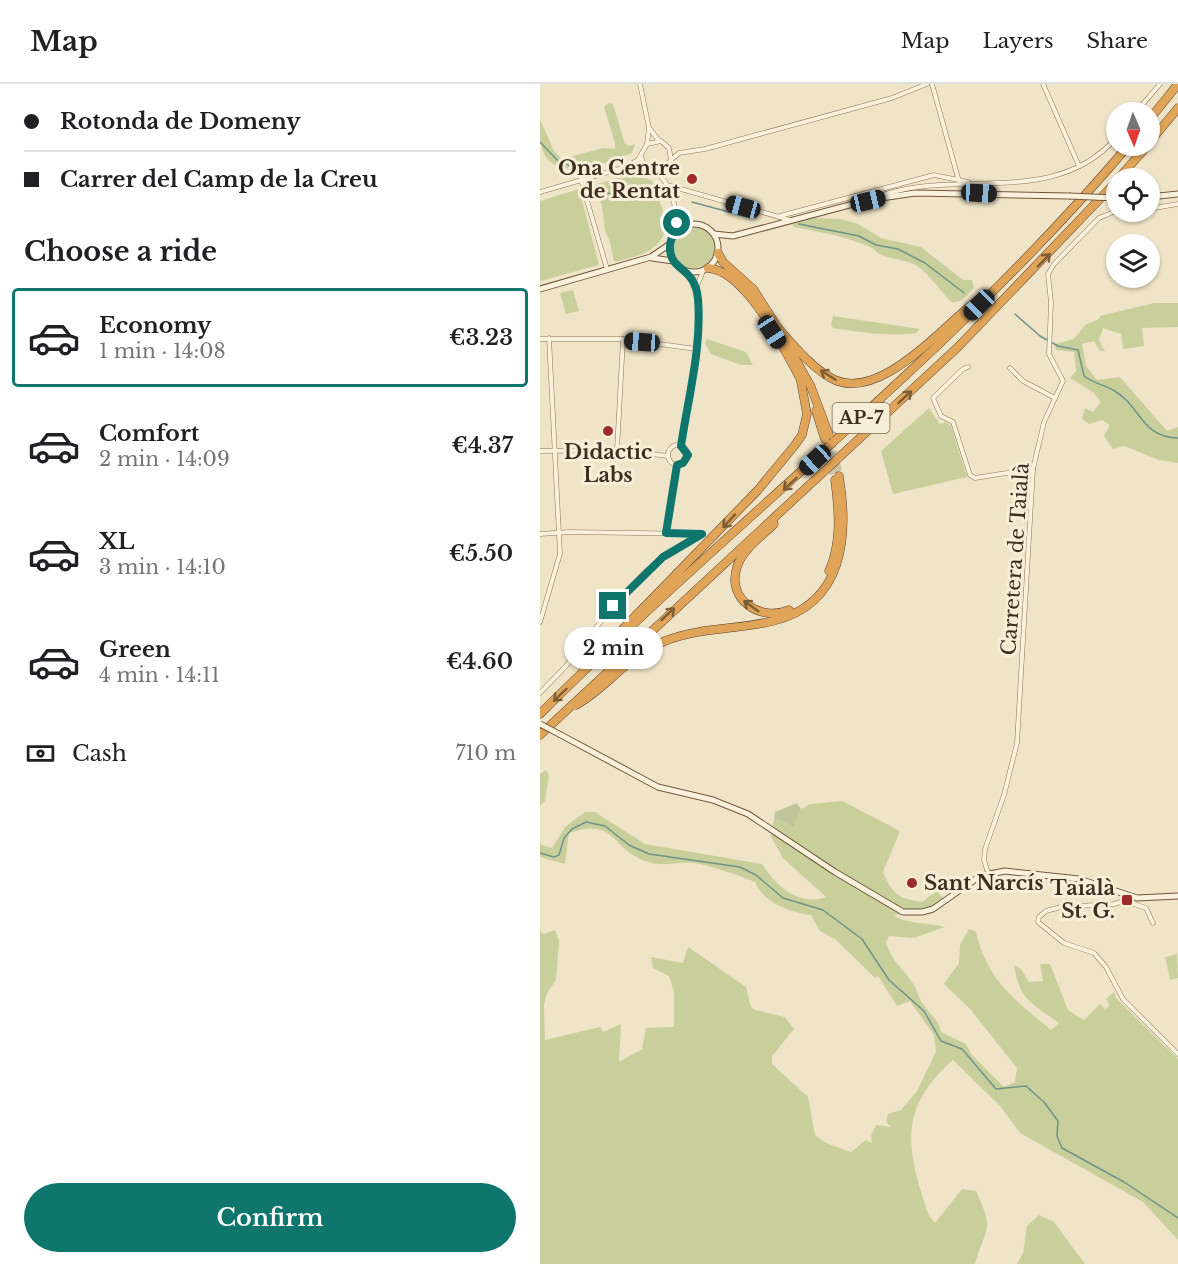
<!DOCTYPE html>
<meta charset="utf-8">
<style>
body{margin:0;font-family:"Libre Baskerville",serif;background:#f2f2f2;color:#202124;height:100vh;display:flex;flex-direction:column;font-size:22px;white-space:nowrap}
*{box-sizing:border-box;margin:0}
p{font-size:20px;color:#757577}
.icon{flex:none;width:33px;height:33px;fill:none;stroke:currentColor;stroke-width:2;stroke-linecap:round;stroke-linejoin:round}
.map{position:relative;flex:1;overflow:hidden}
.side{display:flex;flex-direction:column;background:#fff;width:540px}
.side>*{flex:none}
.banner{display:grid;align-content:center;height:132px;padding:0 24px;background:#fff}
.needle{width:39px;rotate:178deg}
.tools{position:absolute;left:566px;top:18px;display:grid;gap:12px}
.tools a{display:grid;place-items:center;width:54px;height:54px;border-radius:50%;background:#fff;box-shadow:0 2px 4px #0004;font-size:30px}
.end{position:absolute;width:27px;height:27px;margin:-14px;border:8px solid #0f766e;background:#fff;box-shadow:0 0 0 3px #fff}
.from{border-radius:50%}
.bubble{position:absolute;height:42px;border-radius:21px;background:#fff;box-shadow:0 2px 4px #0004;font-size:20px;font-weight:600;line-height:42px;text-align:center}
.car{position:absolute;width:18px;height:36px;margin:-18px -9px;border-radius:8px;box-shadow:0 0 4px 2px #0007;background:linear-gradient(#222 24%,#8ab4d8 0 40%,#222 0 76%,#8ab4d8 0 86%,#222 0)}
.banner b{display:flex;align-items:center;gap:21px;height:57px;font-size:22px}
.banner b+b{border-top:2px solid #e0e0e0}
.banner i{width:15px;height:15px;background:#202124}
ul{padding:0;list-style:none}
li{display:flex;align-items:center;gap:18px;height:99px;margin:0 12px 9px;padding:0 12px;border:3px solid transparent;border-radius:6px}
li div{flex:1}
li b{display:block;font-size:22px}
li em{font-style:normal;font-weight:600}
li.selected{border-color:#0f766e}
li>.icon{width:54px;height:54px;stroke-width:1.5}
h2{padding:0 24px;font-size:27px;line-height:72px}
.pay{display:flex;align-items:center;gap:15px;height:66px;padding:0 24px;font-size:22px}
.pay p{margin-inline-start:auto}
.button{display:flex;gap:12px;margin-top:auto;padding:12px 24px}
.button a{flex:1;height:69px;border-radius:36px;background:#0f766e;color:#fff;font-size:24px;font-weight:600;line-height:69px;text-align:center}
header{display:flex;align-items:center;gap:36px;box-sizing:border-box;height:84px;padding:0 30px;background:#fff;border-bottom:2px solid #e0e0e0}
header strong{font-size:28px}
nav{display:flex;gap:33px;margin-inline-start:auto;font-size:21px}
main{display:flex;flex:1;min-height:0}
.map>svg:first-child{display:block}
.green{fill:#c9cf9b}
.cemetery{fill:#bfc49a}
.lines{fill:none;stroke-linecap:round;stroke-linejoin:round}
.stream{stroke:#6f938a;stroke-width:1.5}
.highway-tunnel{stroke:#ccc0a6;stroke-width:8;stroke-dasharray:8 4;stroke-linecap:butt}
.street-casing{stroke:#8d765c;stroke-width:5}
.secondary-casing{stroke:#6f573f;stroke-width:7}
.highway-casing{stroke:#5b4430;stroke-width:9}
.street{stroke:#faf1dc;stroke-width:4}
.secondary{stroke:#faf1dc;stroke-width:5}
.highway{stroke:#e0a458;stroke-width:8}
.secondary-bridge-casing{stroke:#6f573f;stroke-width:7;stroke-linecap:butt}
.secondary-bridge{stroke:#faf1dc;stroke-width:5}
.oneway{stroke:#7e5d36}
.route{stroke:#0f766e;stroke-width:8}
.poi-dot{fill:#9e2a2b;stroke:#f7eed8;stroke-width:2}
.labels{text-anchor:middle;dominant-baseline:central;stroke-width:6;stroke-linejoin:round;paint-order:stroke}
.shield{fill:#f7eed8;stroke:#756857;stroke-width:1.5}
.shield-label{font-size:18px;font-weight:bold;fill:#3d2e20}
.poi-label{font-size:20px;font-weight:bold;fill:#3d2e20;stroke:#f7eed8;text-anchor:end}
.street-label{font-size:20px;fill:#3d2e20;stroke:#f7eed8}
</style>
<header>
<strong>Map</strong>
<nav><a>Map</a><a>Layers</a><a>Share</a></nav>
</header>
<main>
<section class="side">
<div class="banner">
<b><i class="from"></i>Rotonda de Domeny</b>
<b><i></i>Carrer del Camp de la Creu</b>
</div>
<h2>Choose a ride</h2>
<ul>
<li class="selected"><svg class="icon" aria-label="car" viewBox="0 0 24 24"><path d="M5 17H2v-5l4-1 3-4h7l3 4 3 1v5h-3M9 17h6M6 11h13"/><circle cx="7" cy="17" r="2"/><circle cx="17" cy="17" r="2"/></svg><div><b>Economy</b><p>1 min · 14:08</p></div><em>€3.23</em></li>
<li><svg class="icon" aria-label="car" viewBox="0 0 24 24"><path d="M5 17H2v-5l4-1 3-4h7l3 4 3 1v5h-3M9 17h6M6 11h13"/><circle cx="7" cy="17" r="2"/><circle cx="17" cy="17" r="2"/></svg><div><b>Comfort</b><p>2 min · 14:09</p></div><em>€4.37</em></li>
<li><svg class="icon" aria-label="car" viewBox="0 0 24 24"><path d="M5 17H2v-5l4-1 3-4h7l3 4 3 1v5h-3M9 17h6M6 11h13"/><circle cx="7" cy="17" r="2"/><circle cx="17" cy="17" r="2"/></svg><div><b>XL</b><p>3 min · 14:10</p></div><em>€5.50</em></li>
<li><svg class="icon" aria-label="car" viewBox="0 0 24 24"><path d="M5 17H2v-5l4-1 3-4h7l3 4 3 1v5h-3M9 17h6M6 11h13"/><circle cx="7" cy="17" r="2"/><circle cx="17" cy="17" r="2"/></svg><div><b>Green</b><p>4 min · 14:11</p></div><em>€4.60</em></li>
</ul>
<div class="pay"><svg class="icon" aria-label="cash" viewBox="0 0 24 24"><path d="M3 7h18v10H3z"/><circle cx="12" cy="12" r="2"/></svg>Cash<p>710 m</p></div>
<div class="button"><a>Confirm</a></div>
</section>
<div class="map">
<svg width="638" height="1180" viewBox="0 0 638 1180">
<rect width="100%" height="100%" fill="#f0e4c8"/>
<!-- green -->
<g class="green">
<path d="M69,19L73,20L85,60L90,62L95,60L92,69L61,80L28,83L25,86C0,76 0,64 0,35L14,67L22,75L63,64L75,65V59L64,23Z"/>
<path d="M95,89L112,97L127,137C123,169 100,171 74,178L70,158L65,147L62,122L54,101Z"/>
<polygon points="39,105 59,181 0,197 0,117"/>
<path d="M273,134L301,135L318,140L341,154L381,163L423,196H432L434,204C428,210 422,220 412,218C408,217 387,187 377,182C366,175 353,176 341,171C337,169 334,165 330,163C306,152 280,148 254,143L252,140Z"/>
<circle cx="154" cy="163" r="21"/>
<polygon points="33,206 39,227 26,230 20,209"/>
<polygon points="614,219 638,219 638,243 602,244 604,262 583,265 581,250 563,244 559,256 565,267 560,267 554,257 542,260 546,282 557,296 580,293 627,347 638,343 638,379 619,376 584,362 573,365 564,352 570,341 562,336 549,340 542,335 545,324 553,328 561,318 553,308 530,294 536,287 534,268 516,266 515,260 534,255 545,241 559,235 560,232"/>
<path d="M293,232L380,245L376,249C350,253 319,248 293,244L291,241Z"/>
<polygon points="167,255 206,268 213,281 201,281 171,270 165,259"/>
<polygon points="389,324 400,340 406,338 411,342 427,393 353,410 341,367"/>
<polygon points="6,686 9,691 5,717 0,722 0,690"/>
<path d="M302,717L360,747L343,788C353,811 358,814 382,818L397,807L405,817L390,827L354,831C367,841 388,838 405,843L374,854L349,852L346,858C352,878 361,882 372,898C377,904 378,913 383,920C390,931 398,934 401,948L426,960L432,971L464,1003L475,998L477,984L430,925L404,900L419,879L420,861L429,845L436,848C447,896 475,916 511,946L519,939C492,919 479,916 474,881L481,885L489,898L503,897L500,880H510L528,926L544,936L560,920L565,925L570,921L566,915L574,908L576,914L638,975V1156L603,1118L480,1049L460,1022L413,976C356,1026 367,1068 389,1132L395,1139L422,1105L436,1107C455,1149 446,1141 435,1180H0V847L4,850L15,846L19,857L16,896L7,909L4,921L5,956L60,943L63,948L81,940L79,978L102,965L106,944L134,943V908L129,892L113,884L111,873L143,879L148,863L206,903L211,923L215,926L245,933L254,945L232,972V980L268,1013L275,1051L286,1059L311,1068L326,1056L332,1059L331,1052L336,1041L351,1043L346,1038L348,1030L361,1026L377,1007L396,968L394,951L370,917L357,922L338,892L335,894L295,855L280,847L271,831C249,828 224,819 215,798C204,793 165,780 154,779C133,777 125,784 105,777C69,764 77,733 29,749L25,780L0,773V760L12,764L25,743L45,728H55L105,760L222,780C236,802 259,823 286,813L243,774L231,753L234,734L254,743L261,725L270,720Z"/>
<polygon points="637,870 638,894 630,896 625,873"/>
<polygon points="499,1131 514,1138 545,1180 477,1180 483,1169 487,1142"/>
</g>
<!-- cemetery -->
<polygon class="cemetery" points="257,719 261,725 254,743 234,734 235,728"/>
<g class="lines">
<!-- stream -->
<g class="stream">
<polyline points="0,58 17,76 38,85"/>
<polyline points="64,108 81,113 116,112"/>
<polyline points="152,118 211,134"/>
<polyline points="259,140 319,152 336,161 358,165 385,179 424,209"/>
<path d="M475,230L500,252L518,262L538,266L544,292C553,299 562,300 573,306C601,321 600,353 638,354"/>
<polyline points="0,769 14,773 19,771 24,754 32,745 46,738 65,742 89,761 109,770 200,783 216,791 243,814 283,826 322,855 349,896 384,927 401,957 422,965 456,1005 486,1002 504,1018 518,1037 517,1052 522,1064 584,1098 638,1134"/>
</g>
<!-- highway-tunnel -->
<g class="highway-tunnel">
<polyline points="291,356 299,392"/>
<polyline points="286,359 295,396"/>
</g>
<defs>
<g id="street">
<polyline points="100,0 109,44 107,60"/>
<polyline points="392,0 418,94"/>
<polyline points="503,0 539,82"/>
<polyline points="596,28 620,0"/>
<polyline points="110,45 119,57"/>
<path d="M101,73C104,85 114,85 121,93C134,106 138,131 135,149"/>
<polyline points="131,76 139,69 165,65 352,14 387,0"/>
<polyline points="89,81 98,76 107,60 121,57 129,64 131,76 124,84 112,86"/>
<polyline points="41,96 67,185"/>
<polyline points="127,101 250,136"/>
<polyline points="0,108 86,83 105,82"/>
<path d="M337,113C415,83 514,125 576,54"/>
<polyline points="609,125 638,120"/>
<polyline points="137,129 152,140"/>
<polyline points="240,132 394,91 428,98"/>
<polyline points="157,202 163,187"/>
<polyline points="0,255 83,255 156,265"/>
<polyline points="428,283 423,285 393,314 401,332 413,338 430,391 435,394 493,385"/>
<polyline points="470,284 483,297 515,314"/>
<circle cx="138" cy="371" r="10"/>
<path d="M141,362C147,324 176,215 146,187"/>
<polyline points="77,366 83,255"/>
<polyline points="0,367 77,366 128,372"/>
<polyline points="126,449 137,381"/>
<polyline points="0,450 29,448 161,450"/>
<polyline points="0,538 20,470 9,254"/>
<polyline points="0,609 26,582 73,522 103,490 123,473 162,450"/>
<polyline points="448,789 444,776 445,765 464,711 477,659 493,385 504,338 523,297 509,270 511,219 508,190 514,180 559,134 576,127"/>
<polyline points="586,812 584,817 574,820 521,823 506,827 499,833 498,838 524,859 554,869 566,883 583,915 638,970"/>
<polyline points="585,817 606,824 613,839"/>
</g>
<g id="secondary">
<polyline points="609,113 638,110"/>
<circle cx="154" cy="164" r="24"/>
<polyline points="174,150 193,152 328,116 375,109 529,112"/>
<polyline points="112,174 133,177"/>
<polyline points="0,205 111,173 130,160"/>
<polyline points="21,651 118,703 173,716 208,730 295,788 363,828 382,828 393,825 440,792 465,787 539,795 597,814 638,812"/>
</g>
<g id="highway">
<polyline points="609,36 638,0"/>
<polyline points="609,59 638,24"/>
<polyline points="579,94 607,62"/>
<polyline points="178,169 183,178 213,205 240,247"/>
<path d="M168,184C206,187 243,263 260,294"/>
<path d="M238,244C254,262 270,282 291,294C339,321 403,241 438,216"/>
<polyline points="247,260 271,303 289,351"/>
<polyline points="276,327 285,355"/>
<path d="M234,440C222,452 202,466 197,483C186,516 221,538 249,526"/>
<path d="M289,487C302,458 299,427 295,396"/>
<polyline points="77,551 218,406 255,361 262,351 267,330 260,293"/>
<path d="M36,621C70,602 85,573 125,557C160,543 197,546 233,537C304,520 309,452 299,392"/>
<path d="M0,630C193,437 411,271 588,62"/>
<polyline points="0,651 418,263 576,98"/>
</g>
</defs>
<!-- street casing -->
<use href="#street" class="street-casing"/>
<!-- secondary casing -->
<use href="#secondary" class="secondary-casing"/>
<!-- highway casing -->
<use href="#highway" class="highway-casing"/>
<!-- street -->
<use href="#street" class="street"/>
<!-- secondary -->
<use href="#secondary" class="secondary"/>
<!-- highway -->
<use href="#highway" class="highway"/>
<defs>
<g id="secondary-bridge">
<polyline points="529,112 576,114"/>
<polyline points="0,640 21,651"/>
</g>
</defs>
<!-- secondary-bridge casing -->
<use href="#secondary-bridge" class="secondary-bridge-casing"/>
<!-- secondary-bridge -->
<use href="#secondary-bridge" class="secondary-bridge"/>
</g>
<!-- one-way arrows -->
<defs><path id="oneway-shaft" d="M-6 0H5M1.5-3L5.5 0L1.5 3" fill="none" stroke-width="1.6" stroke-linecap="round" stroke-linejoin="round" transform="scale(1.5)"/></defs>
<g class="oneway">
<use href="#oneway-shaft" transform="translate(504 176) rotate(-46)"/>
<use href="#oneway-shaft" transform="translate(288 291) rotate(-148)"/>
<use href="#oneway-shaft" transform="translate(365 313) rotate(-43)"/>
<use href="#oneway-shaft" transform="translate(250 400) rotate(137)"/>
<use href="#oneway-shaft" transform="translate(189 437) rotate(133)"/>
<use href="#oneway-shaft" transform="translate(211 522) rotate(-144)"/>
<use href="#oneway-shaft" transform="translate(128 530) rotate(-43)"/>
<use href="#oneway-shaft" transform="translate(20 611) rotate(136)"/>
</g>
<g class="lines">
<!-- route -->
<path class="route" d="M73,522L123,473L162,450L126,449L137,381L143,379L148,371L141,362C148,314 162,264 158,215C155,182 131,188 130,165C129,156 135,148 137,139"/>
</g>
<!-- markers -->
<g class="poi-dot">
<circle cx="152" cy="95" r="6"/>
<circle cx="68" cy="347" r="6"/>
<circle cx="372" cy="799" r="6"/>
<rect x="581" y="810" width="12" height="12" rx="3"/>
</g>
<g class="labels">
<!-- shield labels -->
<rect class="shield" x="292.5" y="319" width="57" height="30" rx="4.5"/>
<g class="shield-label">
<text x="321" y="334">AP-7</text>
</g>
<!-- poi labels -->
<g class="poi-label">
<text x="140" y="84">Ona Centre<tspan x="140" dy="23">de Rentat</tspan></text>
<text x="68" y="368" text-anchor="middle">Didactic<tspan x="68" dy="23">Labs</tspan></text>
<text x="384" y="799" text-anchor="start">Sant Narcís</text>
<text x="575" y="804">Taialà<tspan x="575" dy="23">St. G.</tspan></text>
</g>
<!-- street labels -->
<g class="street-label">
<text transform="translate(475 475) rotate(-86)">Carretera de Taialà</text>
</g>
</g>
</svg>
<div class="tools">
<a><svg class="needle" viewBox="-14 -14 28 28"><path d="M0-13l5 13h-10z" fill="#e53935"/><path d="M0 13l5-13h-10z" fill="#757577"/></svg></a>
<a><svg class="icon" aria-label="locate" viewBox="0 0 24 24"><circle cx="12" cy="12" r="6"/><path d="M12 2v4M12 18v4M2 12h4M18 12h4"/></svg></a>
<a><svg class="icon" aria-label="layers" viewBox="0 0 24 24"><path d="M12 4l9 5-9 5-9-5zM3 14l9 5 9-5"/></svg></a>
</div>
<i class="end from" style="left:137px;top:139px"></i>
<i class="end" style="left:73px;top:522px"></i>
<div class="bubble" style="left:24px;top:543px;width:99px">2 min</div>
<i class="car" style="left:439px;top:109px;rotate:93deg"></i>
<i class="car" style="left:328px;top:117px;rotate:77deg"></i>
<i class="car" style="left:203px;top:123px;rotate:285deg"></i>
<i class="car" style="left:439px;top:221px;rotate:225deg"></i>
<i class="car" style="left:232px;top:248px;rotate:147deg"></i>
<i class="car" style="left:102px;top:258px;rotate:274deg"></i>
<i class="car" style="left:275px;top:376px;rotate:228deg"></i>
</div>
</main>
